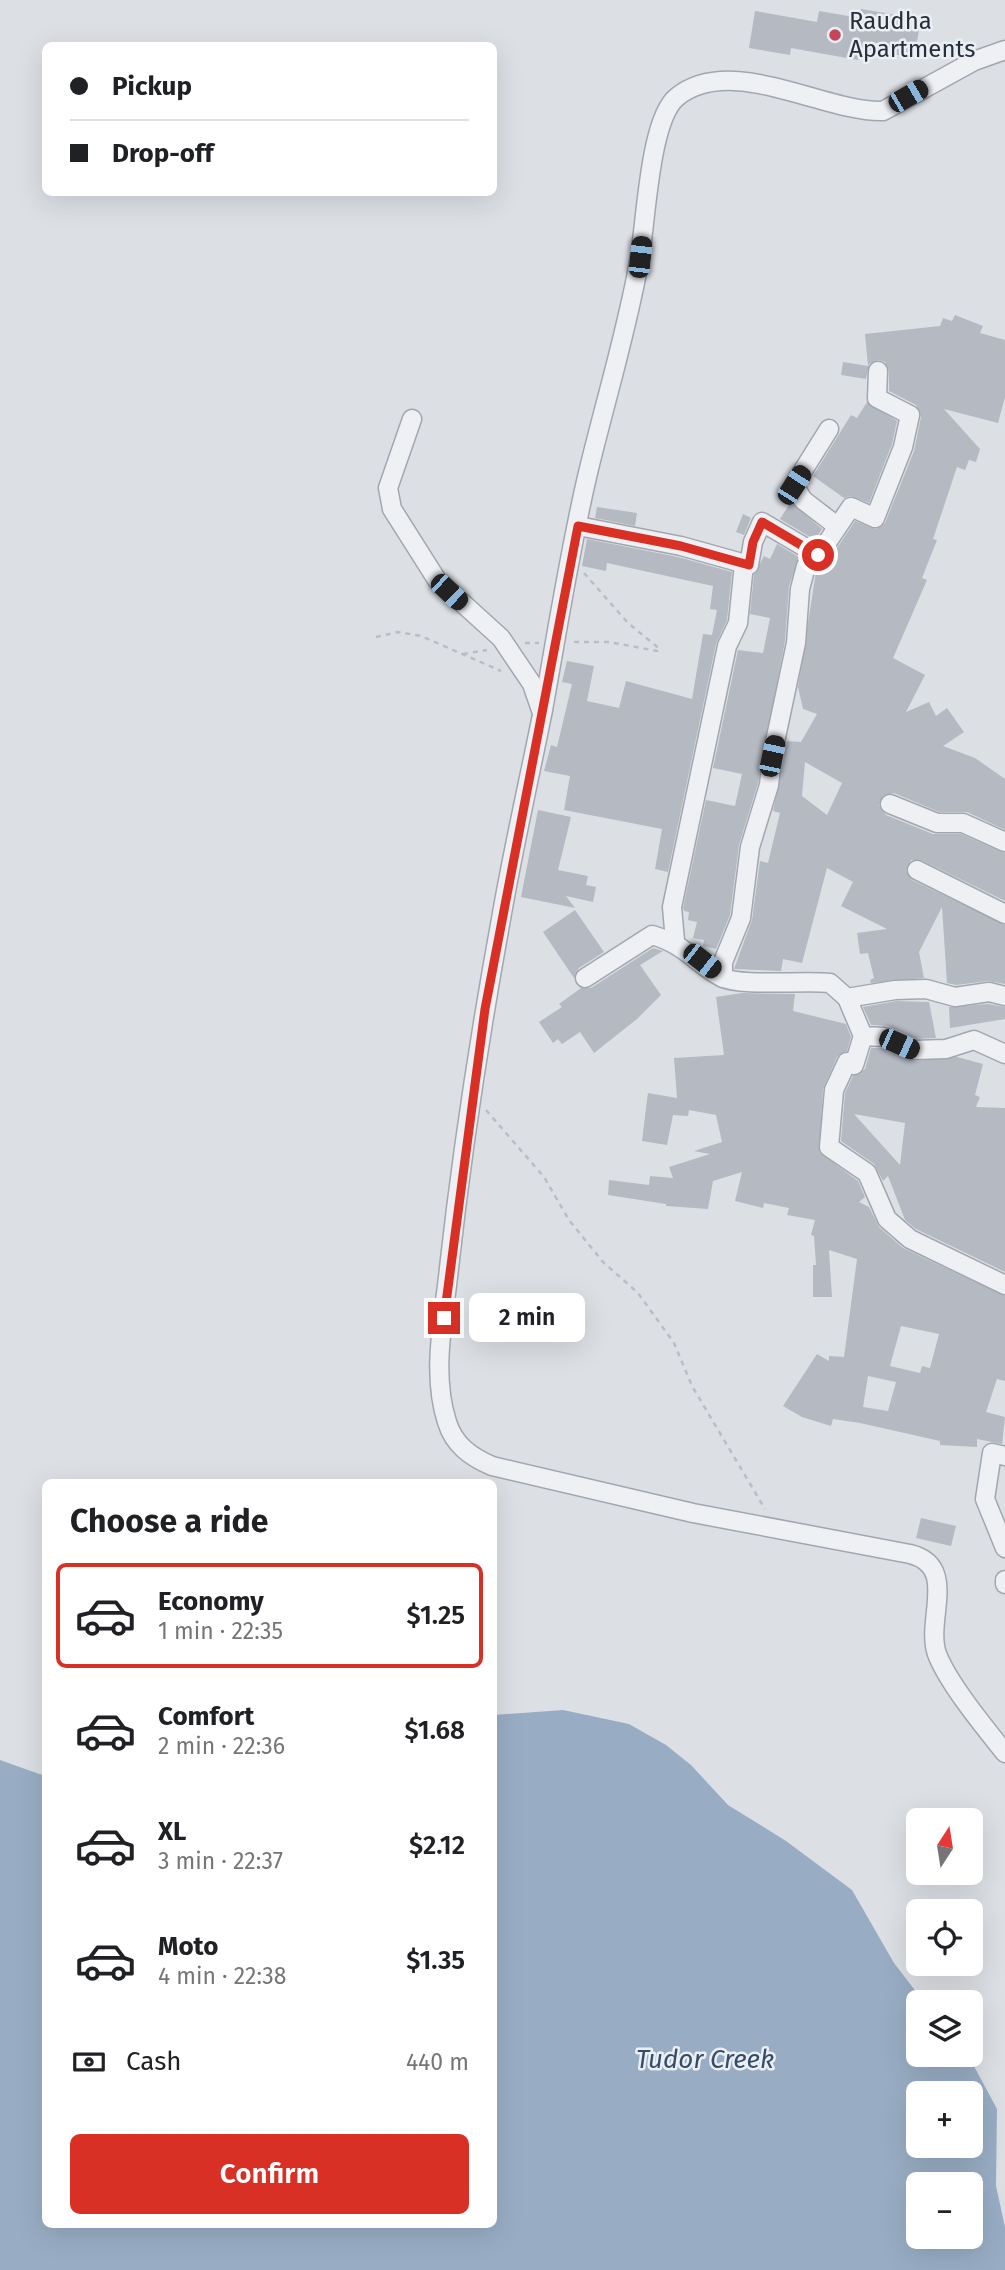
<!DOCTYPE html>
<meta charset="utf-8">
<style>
body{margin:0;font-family:"Fira Sans",sans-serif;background:#f2f2f2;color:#202124;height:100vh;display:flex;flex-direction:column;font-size:26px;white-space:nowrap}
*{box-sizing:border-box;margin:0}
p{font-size:23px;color:#757577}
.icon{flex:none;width:38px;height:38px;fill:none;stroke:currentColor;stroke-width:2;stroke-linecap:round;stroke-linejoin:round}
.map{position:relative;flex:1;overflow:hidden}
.details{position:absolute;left:42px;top:1479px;width:455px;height:749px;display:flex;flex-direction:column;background:#fff;border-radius:10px;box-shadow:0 7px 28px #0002}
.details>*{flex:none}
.guide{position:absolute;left:42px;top:42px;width:455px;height:154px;border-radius:10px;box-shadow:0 7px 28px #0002;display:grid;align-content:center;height:154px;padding:0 28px;background:#fff}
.needle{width:46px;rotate:12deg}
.fabs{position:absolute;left:906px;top:1808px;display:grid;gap:14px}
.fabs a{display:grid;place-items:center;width:77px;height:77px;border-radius:10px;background:#fff;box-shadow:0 7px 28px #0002;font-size:35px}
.end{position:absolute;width:32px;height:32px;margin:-16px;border:9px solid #d93025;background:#fff;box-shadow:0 0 0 4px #fff}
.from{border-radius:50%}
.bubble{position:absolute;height:49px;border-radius:10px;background:#fff;box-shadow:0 7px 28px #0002;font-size:23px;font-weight:600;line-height:49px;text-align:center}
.car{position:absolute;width:21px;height:42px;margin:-21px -10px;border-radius:9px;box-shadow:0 0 5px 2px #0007;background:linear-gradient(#222 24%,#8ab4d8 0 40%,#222 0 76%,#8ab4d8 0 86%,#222 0)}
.guide b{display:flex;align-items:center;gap:24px;height:66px;font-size:26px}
.guide b+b{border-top:2px solid #e0e0e0}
.guide i{width:18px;height:18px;background:#202124}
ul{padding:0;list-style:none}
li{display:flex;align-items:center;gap:21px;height:105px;margin:0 14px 10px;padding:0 14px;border:4px solid transparent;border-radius:10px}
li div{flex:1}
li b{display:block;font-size:26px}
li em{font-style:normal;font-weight:600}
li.selected{border-color:#d93025}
li>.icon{width:63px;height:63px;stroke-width:1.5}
h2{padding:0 28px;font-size:32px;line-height:84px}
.pay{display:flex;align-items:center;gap:18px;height:77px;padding:0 28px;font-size:26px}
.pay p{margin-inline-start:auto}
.cta{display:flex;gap:14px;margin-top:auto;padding:14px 28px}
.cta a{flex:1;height:80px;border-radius:10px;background:#d93025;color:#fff;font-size:28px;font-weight:600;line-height:80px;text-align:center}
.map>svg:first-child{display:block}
.water{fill:#98adc4;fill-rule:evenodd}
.building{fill:#b4b9c2;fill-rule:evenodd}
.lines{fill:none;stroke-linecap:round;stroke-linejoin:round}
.street-casing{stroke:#a2a7af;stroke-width:21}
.path{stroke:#babec4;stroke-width:2.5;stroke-dasharray:5 5;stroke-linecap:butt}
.street{stroke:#eef0f4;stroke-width:18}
.route{stroke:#d93025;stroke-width:9}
.poi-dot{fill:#c54658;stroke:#ebeef3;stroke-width:2.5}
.labels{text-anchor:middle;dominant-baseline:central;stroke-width:5;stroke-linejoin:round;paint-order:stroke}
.poi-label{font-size:24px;fill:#272e3b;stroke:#ebeef3;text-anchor:start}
.water-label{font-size:26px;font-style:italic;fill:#344c6c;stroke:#ebeef3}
</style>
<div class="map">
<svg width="1005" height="2270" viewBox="0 0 1005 2270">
<rect width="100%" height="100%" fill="#dce0e5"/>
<!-- water -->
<path class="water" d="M563,1710L629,1724L666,1745L691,1765L728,1805L786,1841L852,1890L894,1963L924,2002H919V2054L968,2055L997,2109L996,2186L1005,2227V2270H0V1760L45,1776L46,2224H494V1715ZM919,2093H971V2146H919ZM919,2184H971V2236H919Z"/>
<!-- building -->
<g class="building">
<polygon points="861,9 921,19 914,58 860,48 858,60 791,48 790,55 749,48 755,11 817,22 819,11 860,18"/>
<path d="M955,315L983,326L980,333L1005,340V397L998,423L944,409L980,449L976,462L969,460L965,470L957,467L933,539L937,540L922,578L927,580L893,658L925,675L906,712L929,702L936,716L947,708L964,732L943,746L975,758L1005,779V830L967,812H939L894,793L883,796L879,805L886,815L933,834H961L1005,853V901L921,860H911L906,870L912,880L1005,925V984L988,981L956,985L947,983L942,907L919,952L924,978L871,983L870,980L874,978L868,953L860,954L857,933L887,929L841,906L853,882L827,868L802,963L783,959L781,971L734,969L752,920L760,861L768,863L780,813L773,811L787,741L801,742L817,714L803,709L798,687L816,572L829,560L855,521L876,529L885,523L914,451L921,417L916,405L889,391V371L885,362L878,360L869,364L866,379L841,375L843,362L868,366L865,334L940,326L943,318L952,321ZM805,762L842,783L827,815L802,796Z"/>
<polygon points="867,402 897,421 892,444 869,503 851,496 844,498 813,476 851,415 857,418"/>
<polygon points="791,502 822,529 815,540 780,519"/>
<polygon points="597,507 637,513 635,526 595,518"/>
<polygon points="743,514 751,518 744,535 736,532"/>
<polygon points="587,539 678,557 732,572 727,620 716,644 668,872 655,869 662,829 564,810 570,776 544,771 551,745 557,747 572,684 562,682 567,661 594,666 587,701 619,708 626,681 692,699 703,634 712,635 717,610 710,609 713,586 607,563 606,571 582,566"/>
<polygon points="777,544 799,557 789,586 785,641 758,783 739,845 730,915 716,949 703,946 704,940 693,938 697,922 688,920 689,912 684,911 683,908 706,800 735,806 742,774 713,768 738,650 763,653 770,618 750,614 754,575 764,556 770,559"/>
<polygon points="538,810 571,817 558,870 588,876 586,885 596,887 593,902 566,896 575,908 521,897"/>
<polygon points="575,910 604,952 579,968 574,978 543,932"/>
<polygon points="653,948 663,951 640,965 661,995 637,1019 594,1053 580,1032 562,1044 558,1039 553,1043 539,1022 562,1007 559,1004 581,988 591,988"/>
<path d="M742,993L795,994L793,1011L846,1024L851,1037L847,1051L837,1057L823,1089L819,1152L858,1181L865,1197L859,1202L869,1207L879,1227L903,1248L1005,1296V1381L997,1379L986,1412L1005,1417L1002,1444L977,1439V1447L940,1445V1441L860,1423L833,1419L831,1426L802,1417L783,1406L817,1354L829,1361V1356L844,1357L857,1259L829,1250L832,1297H813V1265H816L814,1236L811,1235L815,1220L787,1215L789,1208L764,1203L763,1208L735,1201L742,1172L713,1181L708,1209L666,1206V1204L608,1195L609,1180L649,1185L650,1176L673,1178L669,1167L710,1154L694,1151L722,1142L716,1115L689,1110L688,1116L673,1115L667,1145L642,1141L646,1108L648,1093L677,1098L674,1058L724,1055L716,997ZM901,1326L939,1334L930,1368L922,1366L920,1373L890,1366ZM868,1376L896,1382L888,1411L863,1407Z"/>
<polygon points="896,1001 929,1002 936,1038 916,1039 888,1026 871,1025 863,1007"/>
<polygon points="988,1004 1005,1007 1005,1019 950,1028 949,1007"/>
<path d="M871,1048H881L914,1061L957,1057L983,1064L975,1095L980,1097L976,1107L1005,1108V1272L916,1229L905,1220L888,1176L883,1181L874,1164L841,1141L845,1093L853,1076L865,1069ZM854,1114L905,1123L900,1165Z"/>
<polygon points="921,1518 956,1526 951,1546 916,1538"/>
</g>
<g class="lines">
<defs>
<g id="street">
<path d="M1005,50L974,61L883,111C825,113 731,53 677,97C649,119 646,225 639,262C626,335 604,405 587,477C569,554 557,633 543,710C529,780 513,849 501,919C480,1034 462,1151 449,1268C444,1318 431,1372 447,1422C454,1445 471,1457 492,1466L693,1513L910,1554C959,1566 925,1620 937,1654C948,1683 985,1728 1005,1753"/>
<polyline points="412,419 388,488 392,509 437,580 501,638 532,684 541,710"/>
<polyline points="829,429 794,485 803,500 837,526"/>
<polyline points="578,526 681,546 749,565 753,542 762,522 818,555"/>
<polyline points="890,804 937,823 963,823 1005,842"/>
<polyline points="917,870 1005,914"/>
<polyline points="675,941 672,907 727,646 738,623 744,564"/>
<path d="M585,978L652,935C686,945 694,962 721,977C741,987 804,980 830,983L847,998L863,1036L884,1037L914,1050L946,1049L974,1040L1005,1054"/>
<polyline points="723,978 723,962 741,918 750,847 769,785 772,756 796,643 800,589 806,566 820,553 851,507 875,518 903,447 910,415 877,398 878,371"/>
<polyline points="847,998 895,990 926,989 955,997 989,992 1005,996"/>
<polyline points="863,1036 854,1065 847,1062 834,1090 829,1147 867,1173 887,1219 910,1239 1005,1285"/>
<polyline points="1005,1456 992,1453 985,1499 1005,1548"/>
<polyline points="1005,1580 1005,1584"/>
</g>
</defs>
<!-- street casing -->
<use href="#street" class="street-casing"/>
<!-- path -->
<g class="path">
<polyline points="584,573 628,623 661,650"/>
<polyline points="376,637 398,632 421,636 501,671"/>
<polyline points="574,642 609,642 663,652"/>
<polyline points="525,643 539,643"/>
<polyline points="463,654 487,650"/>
<polyline points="486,1110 544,1177 569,1220 603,1262 638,1293 674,1343 692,1386 765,1509"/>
</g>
<!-- street -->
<use href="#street" class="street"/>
</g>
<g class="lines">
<!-- route -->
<polyline class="route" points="444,1318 485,1009 578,526 681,546 749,565 753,542 762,522 818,555"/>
</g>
<!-- markers -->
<circle class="poi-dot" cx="835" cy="35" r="7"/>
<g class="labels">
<!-- poi labels -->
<g class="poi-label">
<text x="849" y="21">Raudha<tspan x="849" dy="28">Apartments</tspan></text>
</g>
<!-- water labels -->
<g class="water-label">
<text x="705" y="2059">Tudor Creek</text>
</g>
</g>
</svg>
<div class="fabs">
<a><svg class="needle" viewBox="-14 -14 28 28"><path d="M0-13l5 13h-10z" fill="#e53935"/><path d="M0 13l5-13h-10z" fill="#757577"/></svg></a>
<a><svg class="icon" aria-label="locate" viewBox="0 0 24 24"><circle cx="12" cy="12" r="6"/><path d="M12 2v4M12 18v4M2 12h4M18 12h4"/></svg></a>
<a><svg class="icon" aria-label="layers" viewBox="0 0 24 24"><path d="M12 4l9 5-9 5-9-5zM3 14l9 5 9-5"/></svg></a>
<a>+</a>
<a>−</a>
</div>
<i class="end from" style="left:818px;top:555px"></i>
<i class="end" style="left:444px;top:1318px"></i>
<div class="bubble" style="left:469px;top:1293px;width:116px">2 min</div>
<i class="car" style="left:908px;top:96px;rotate:60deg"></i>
<i class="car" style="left:640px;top:257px;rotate:6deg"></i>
<i class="car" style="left:794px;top:485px;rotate:33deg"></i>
<i class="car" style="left:449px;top:592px;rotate:133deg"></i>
<i class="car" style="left:772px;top:756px;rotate:12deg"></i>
<i class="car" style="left:702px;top:961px;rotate:128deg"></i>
<i class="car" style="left:899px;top:1044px;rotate:114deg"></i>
<div class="guide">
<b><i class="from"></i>Pickup</b>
<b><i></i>Drop-off</b>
</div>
<section class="details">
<h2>Choose a ride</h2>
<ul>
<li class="selected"><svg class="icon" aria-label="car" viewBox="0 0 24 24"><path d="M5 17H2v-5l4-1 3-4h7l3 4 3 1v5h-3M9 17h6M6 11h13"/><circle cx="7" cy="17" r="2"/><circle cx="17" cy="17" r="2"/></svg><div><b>Economy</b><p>1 min · 22:35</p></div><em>$1.25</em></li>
<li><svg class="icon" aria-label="car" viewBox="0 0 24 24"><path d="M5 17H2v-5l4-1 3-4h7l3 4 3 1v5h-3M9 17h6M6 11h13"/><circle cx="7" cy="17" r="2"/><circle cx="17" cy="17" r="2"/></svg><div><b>Comfort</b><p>2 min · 22:36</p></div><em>$1.68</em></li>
<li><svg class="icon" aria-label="car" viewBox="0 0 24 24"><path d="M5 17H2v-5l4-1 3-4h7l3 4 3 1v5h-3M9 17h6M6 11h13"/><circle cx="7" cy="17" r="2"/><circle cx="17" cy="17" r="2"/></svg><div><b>XL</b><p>3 min · 22:37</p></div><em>$2.12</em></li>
<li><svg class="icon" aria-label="car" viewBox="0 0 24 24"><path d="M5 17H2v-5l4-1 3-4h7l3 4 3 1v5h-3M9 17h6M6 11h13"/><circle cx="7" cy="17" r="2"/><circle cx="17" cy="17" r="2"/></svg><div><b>Moto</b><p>4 min · 22:38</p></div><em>$1.35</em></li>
</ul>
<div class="pay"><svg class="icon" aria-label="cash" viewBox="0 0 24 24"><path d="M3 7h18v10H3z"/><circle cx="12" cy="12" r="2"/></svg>Cash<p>440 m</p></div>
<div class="cta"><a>Confirm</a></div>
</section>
</div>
